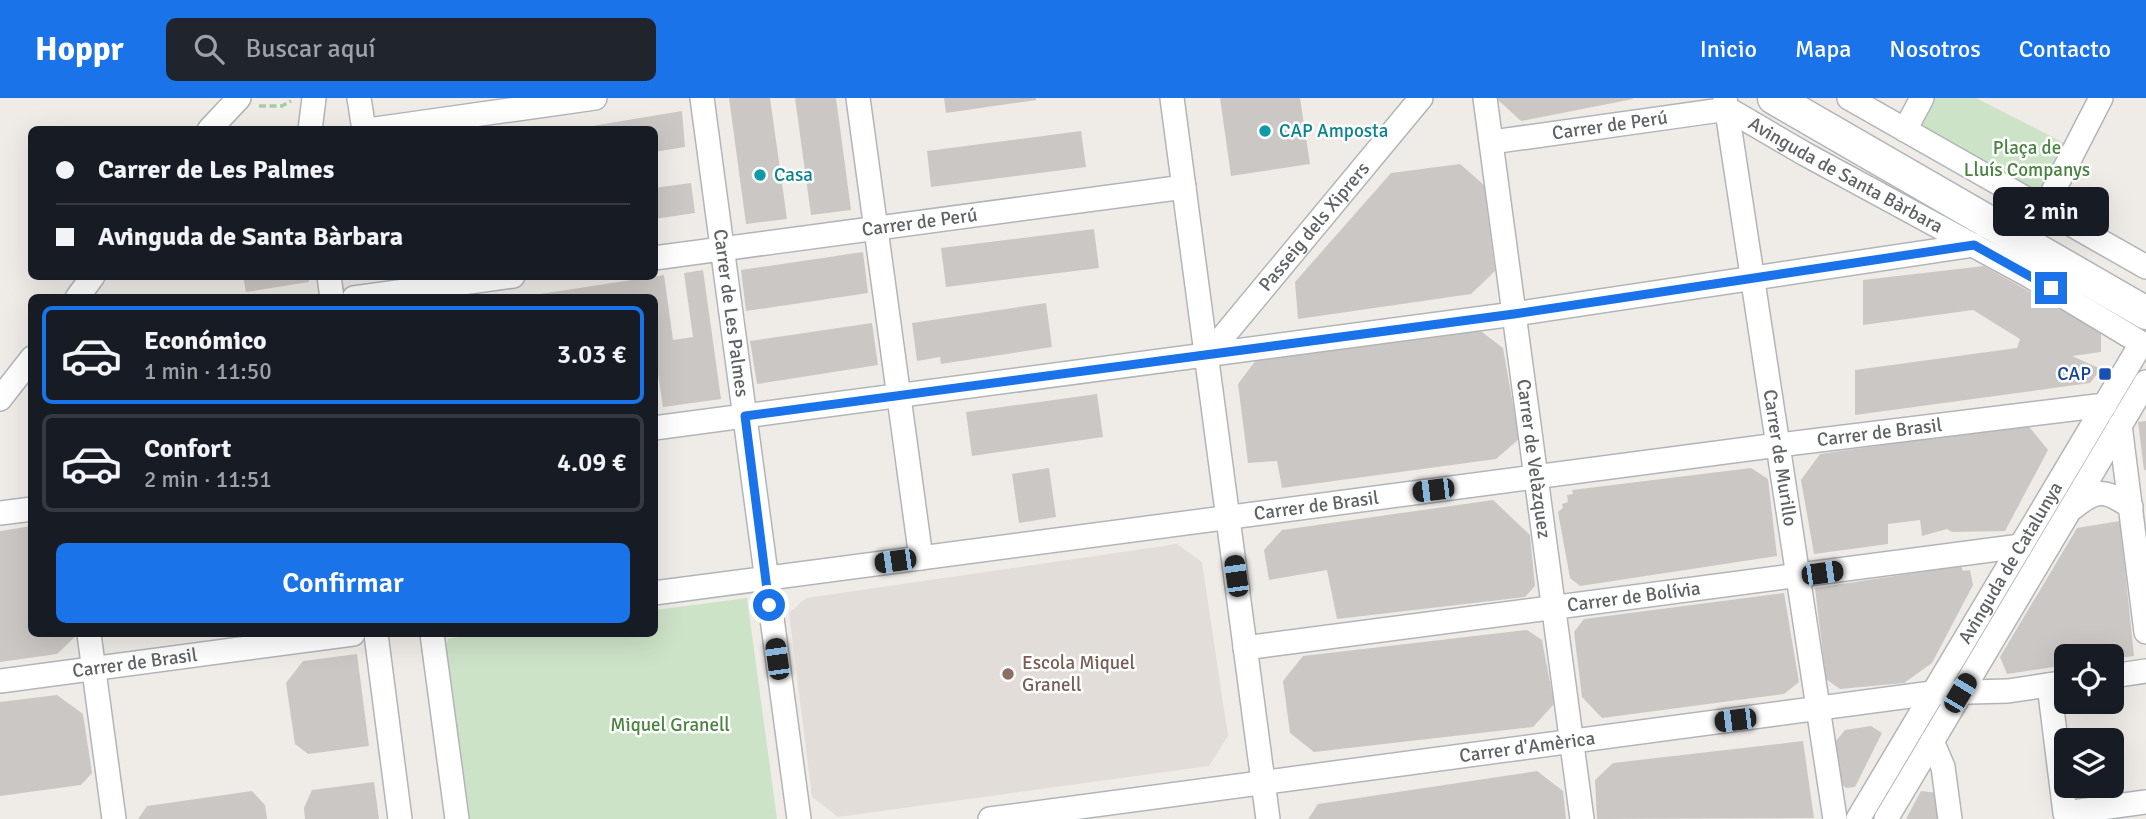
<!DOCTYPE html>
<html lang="es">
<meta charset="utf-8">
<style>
body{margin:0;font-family:Signika,sans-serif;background:#20242c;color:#f1f3f6;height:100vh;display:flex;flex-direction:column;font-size:26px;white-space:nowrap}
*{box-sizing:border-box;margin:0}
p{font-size:23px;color:#9ea1a6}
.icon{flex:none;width:38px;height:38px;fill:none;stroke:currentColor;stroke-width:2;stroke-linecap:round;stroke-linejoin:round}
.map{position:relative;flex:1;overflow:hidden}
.panel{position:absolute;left:28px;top:196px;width:630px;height:343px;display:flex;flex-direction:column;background:#171b24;border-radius:10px;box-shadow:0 7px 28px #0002}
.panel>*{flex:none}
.top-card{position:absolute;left:28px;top:28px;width:630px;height:154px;border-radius:10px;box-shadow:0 7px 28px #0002;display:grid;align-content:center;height:154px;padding:0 28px;background:#171b24}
.controls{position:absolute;left:2054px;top:546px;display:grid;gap:14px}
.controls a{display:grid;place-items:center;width:70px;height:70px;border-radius:10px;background:#171b24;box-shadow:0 7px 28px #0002;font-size:35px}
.end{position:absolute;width:32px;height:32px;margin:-16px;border:9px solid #1a73e8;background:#fff;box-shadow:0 0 0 4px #fff}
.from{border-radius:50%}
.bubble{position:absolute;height:49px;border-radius:10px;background:#171b24;box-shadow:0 7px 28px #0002;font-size:23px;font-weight:600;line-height:49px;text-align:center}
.car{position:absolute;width:21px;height:42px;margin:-21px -10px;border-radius:9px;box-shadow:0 0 5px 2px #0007;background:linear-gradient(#222 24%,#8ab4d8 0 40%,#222 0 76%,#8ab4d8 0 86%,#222 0)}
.top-card b{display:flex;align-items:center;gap:24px;height:66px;font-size:26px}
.top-card b+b{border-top:2px solid #363941}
.top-card i{width:18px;height:18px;background:#f1f3f6}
ul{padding:12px 0 0;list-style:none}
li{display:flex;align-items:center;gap:21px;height:98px;margin:0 14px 10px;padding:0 14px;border:4px solid #363941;border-radius:10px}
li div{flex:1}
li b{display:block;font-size:26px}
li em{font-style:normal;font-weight:600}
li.on{border-color:#1a73e8}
li>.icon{width:63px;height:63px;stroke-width:1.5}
.button{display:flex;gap:14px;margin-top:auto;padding:14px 28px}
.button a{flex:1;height:80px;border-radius:10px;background:#1a73e8;color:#fff;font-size:28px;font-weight:600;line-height:80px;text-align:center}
header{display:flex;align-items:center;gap:42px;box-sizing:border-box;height:98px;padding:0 35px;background:#1a73e8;color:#fff}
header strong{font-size:33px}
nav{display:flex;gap:38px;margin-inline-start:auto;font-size:24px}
.search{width:490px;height:63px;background:#20242c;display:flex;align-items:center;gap:18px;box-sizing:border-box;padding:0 24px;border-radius:10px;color:#9ea1a6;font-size:26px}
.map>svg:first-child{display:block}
.education{fill:#e2ddd9}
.green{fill:#cde3c7}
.building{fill:#cbc7c4}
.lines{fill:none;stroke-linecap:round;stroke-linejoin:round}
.street-casing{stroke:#b2b5b8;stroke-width:26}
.secondary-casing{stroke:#b2b5b8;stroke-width:35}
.path{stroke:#a6cba8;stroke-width:3.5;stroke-dasharray:7 3.5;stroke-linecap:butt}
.street{stroke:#fff;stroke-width:23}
.secondary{stroke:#fff;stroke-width:32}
.route{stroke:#1a73e8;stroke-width:9}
.culture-dot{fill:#0f9aa8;stroke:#fff;stroke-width:2.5}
.transit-dot{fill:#1a4fb4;stroke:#fff;stroke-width:2.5}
.education-dot{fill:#8d6e63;stroke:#fff;stroke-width:2.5}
.labels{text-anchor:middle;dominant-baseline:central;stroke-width:5;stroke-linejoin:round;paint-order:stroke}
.street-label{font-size:19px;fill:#5f6366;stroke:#fff}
.culture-label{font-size:19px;fill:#0d838f;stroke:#fff;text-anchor:start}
.park-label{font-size:19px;fill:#4b8341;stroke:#fff}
.transit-label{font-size:19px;fill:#164399;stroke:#fff;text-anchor:end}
.education-label{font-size:19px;fill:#785e54;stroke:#fff;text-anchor:start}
</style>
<header>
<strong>Hoppr</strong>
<div class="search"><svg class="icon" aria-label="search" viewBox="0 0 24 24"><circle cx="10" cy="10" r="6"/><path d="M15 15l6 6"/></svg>Buscar aquí</div>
<nav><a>Inicio</a><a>Mapa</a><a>Nosotros</a><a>Contacto</a></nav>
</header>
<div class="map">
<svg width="2146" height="721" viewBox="0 0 2146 721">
<rect width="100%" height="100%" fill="#efece8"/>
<!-- education -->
<polygon class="education" points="1177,446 1202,464 1228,638 1209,668 838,719 812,699 789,515 806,500"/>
<!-- green -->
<g class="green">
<polygon points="1930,0 1976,0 2070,48 2042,105 1913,32"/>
<polygon points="747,500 777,721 470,721 446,550 448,541 477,536 654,536 655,512"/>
</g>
<!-- building -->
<g class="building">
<polygon points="729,0 770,0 787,121 746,126"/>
<polygon points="795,0 836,0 851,112 811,117"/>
<polygon points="944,0 1036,0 1036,2 946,15"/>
<polygon points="1220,0 1300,0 1310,66 1231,78"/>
<polygon points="1496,0 1632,0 1633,1 1521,23"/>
<polygon points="682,13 685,49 654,54 654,32 568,32"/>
<polygon points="1081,33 1086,69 931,89 927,53"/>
<polygon points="1460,66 1484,87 1495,173 1471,196 1298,221 1295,184 1391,75"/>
<polygon points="691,85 695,115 654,121 654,90"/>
<polygon points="1094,131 1099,170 946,189 941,150"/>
<polygon points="863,154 868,195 746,213 741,172"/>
<polygon points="1984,168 2101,234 2101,254 2072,258 2101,271 2090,285 1855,317 1855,272 2017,250 2020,241 1973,212 1863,227 1863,182"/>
<polygon points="703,172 721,301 663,309 654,250 654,200 514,200 664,177 673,242 693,239 684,175"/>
<polygon points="243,178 308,178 309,184 246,194"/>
<polygon points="1046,205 1052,249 941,266 940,259 917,263 912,225"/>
<polygon points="872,225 878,267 757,286 750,243"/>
<polygon points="1478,231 1503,250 1519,341 1496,361 1282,390 1277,363 1248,365 1238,286 1256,262"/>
<polygon points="1097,296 1103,339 972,358 966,314"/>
<polygon points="2146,323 2146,372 2144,372 2138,324"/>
<polygon points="2027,326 2048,352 2005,433 1952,434 1947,431 1922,438 1920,422 1888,426 1888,446 1814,456 1801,382 1820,356"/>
<polygon points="1049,370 1056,419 1019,425 1012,376"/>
<polygon points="1751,370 1768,381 1777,458 1580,488 1570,480 1558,414 1563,410 1562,406 1568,404 1567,397 1573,396 1572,392"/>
<polygon points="1493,402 1530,437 1535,488 1525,499 1337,521 1327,472 1269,482 1264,452 1282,432"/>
<polygon points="2120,423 2134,558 2112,561 2112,558 2067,558 2067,567 2007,576 2000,559 2077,430"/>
<polygon points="32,428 32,536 78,536 57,556 0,564 0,433"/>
<polygon points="1961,468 1963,473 1970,472 1973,487 1932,565 1904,585 1840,591 1826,581 1815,490"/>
<polygon points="1784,495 1799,584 1784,596 1602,620 1582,599 1574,534 1584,521"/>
<polygon points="1527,532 1542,542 1554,606 1533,629 1314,654 1290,635 1283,583 1303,558"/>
<polygon points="357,556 369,648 308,656 295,646 286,585 303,563"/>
<polygon points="57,597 83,616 92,675 81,687 0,698 0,604"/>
<polygon points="1871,628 1882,635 1855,689 1846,690 1838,683 1836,643 1845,632"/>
<polygon points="1803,643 1814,720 1597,721 1595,682 1613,665"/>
<polygon points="1537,673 1563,693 1566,721 1308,721 1318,706"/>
<polygon points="374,684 379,721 305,721 304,710 312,692"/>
<polygon points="252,693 265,707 267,721 138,721 147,708"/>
<polygon points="1921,693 1938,695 1941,721 1906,721"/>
</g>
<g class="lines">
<defs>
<g id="street">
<polyline points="359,0 364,32"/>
<path id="s1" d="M702,0L799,721"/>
<polyline points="858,0 921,460"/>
<polyline points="1172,0 1268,721"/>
<path id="s2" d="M1485,0L1582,721"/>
<path id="s3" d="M1725,0L1835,721"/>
<polyline points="1849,0 2146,169"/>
<path id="s4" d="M1728,11L1805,56L2028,177L2146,248"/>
<polyline points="209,32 239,0"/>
<polyline points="310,32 314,0"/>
<polyline points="368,32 595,0"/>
<polyline points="1905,32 1922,0"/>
<path id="s5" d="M1492,44L1728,11"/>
<polyline points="2044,111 2101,0"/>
<path id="s6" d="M654,160L1184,89"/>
<polyline points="329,178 332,200"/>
<polyline points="77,200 93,178"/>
<polyline points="354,200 513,178"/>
<path id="s7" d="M1207,258L1421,0"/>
<polyline points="0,301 32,260"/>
<polyline points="2120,327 2146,534"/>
<polyline points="654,330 1514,216 1974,147"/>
<path d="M2073,410C2097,390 2106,392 2131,409"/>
<polyline points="0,415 32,411"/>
<path id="s8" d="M654,495L1778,347L2105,307"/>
<polyline points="89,536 114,721"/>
<polyline points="376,536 400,721"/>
<polyline points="432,536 457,721"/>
<path id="s9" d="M1245,550L2021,448"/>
<polyline points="2112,578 2146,573"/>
<path id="s10" d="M0,583L353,536"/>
<polyline points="2049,587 2065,715 2146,704"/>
<polyline points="1932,643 1943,669 1950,721"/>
<path id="s11" d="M990,721L1932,595L2008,593L2067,584"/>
<path id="s12" d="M1858,721L2141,246"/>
<polyline points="1886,721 2146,284"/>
</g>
<polyline id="secondary" points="1774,0 2146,215"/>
</defs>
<!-- street casing -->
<use href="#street" class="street-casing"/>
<!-- secondary casing -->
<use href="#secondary" class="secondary-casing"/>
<!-- path -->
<polyline class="path" points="259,8 282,8 291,3"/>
<!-- street -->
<use href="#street" class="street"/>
<!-- secondary -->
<use href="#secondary" class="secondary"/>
</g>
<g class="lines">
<!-- route -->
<polyline class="route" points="769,507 745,318 1514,216 1974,147 2051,190"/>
</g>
<!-- markers -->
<g class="culture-dot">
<circle cx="1265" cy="33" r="7"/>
<circle cx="760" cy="77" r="7"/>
</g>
<rect class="transit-dot" x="2098" y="269" width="14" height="14" rx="3.5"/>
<circle class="education-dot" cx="1008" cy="576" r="7"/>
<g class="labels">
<!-- street labels -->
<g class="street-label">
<text stroke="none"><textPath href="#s5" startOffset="119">Carrer de Perú</textPath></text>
<text stroke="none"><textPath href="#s4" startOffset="135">Avinguda de Santa Bàrbara</textPath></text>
<text stroke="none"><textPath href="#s6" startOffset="268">Carrer de Perú</textPath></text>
<text stroke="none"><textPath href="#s7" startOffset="168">Passeig dels Xiprers</textPath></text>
<text stroke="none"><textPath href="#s1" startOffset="217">Carrer de Les Palmes</textPath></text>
<text stroke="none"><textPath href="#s8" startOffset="1236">Carrer de Brasil</textPath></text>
<text stroke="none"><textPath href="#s3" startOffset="364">Carrer de Murillo</textPath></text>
<text stroke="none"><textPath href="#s2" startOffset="364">Carrer de Velàzquez</textPath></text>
<text stroke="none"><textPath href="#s8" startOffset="668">Carrer de Brasil</textPath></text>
<text stroke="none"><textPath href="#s12" startOffset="298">Avinguda de Catalunya</textPath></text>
<text stroke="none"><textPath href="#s9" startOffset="392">Carrer de Bolívia</textPath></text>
<text stroke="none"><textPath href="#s10" startOffset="136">Carrer de Brasil</textPath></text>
<text stroke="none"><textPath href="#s11" startOffset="542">Carrer d'Amèrica</textPath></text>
</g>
<!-- culture labels -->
<g class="culture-label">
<text x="1279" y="33">CAP Amposta</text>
<text x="774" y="77">Casa</text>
</g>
<!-- park labels -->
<g class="park-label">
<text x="2027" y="50">Plaça de<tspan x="2027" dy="22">Lluís Companys</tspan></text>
<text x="670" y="627">Miquel Granell</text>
</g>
<!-- transit labels -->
<g class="transit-label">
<text x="2091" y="276">CAP</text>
</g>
<!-- education labels -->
<g class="education-label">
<text x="1022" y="565">Escola Miquel<tspan x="1022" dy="22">Granell</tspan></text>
</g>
</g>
</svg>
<div class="controls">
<a><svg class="icon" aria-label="locate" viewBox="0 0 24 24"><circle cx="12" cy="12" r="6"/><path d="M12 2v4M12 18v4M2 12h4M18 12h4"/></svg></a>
<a><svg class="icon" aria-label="layers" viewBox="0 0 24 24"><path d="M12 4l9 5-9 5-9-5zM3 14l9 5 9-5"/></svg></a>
</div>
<i class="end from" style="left:769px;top:507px"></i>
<i class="end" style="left:2051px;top:190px"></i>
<div class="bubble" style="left:1993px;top:89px;width:116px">2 min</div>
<i class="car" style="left:1433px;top:392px;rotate:263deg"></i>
<i class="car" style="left:895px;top:463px;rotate:262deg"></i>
<i class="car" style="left:1822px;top:475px;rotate:82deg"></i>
<i class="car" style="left:1236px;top:478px;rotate:352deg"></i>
<i class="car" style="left:777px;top:561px;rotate:352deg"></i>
<i class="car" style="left:1960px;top:595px;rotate:31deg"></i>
<i class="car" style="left:1735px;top:622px;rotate:263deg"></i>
<div class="top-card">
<b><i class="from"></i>Carrer de Les Palmes</b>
<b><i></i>Avinguda de Santa Bàrbara</b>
</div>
<section class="panel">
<ul>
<li class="on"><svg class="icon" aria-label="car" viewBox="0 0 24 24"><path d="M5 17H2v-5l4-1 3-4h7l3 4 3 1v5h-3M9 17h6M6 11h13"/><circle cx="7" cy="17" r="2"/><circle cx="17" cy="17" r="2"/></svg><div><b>Económico</b><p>1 min · 11:50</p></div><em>3.03 €</em></li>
<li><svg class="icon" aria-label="car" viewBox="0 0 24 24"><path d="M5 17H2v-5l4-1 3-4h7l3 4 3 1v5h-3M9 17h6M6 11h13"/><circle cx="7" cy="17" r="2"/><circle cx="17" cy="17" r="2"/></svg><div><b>Confort</b><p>2 min · 11:51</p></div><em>4.09 €</em></li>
</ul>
<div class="button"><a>Confirmar</a></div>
</section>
</div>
